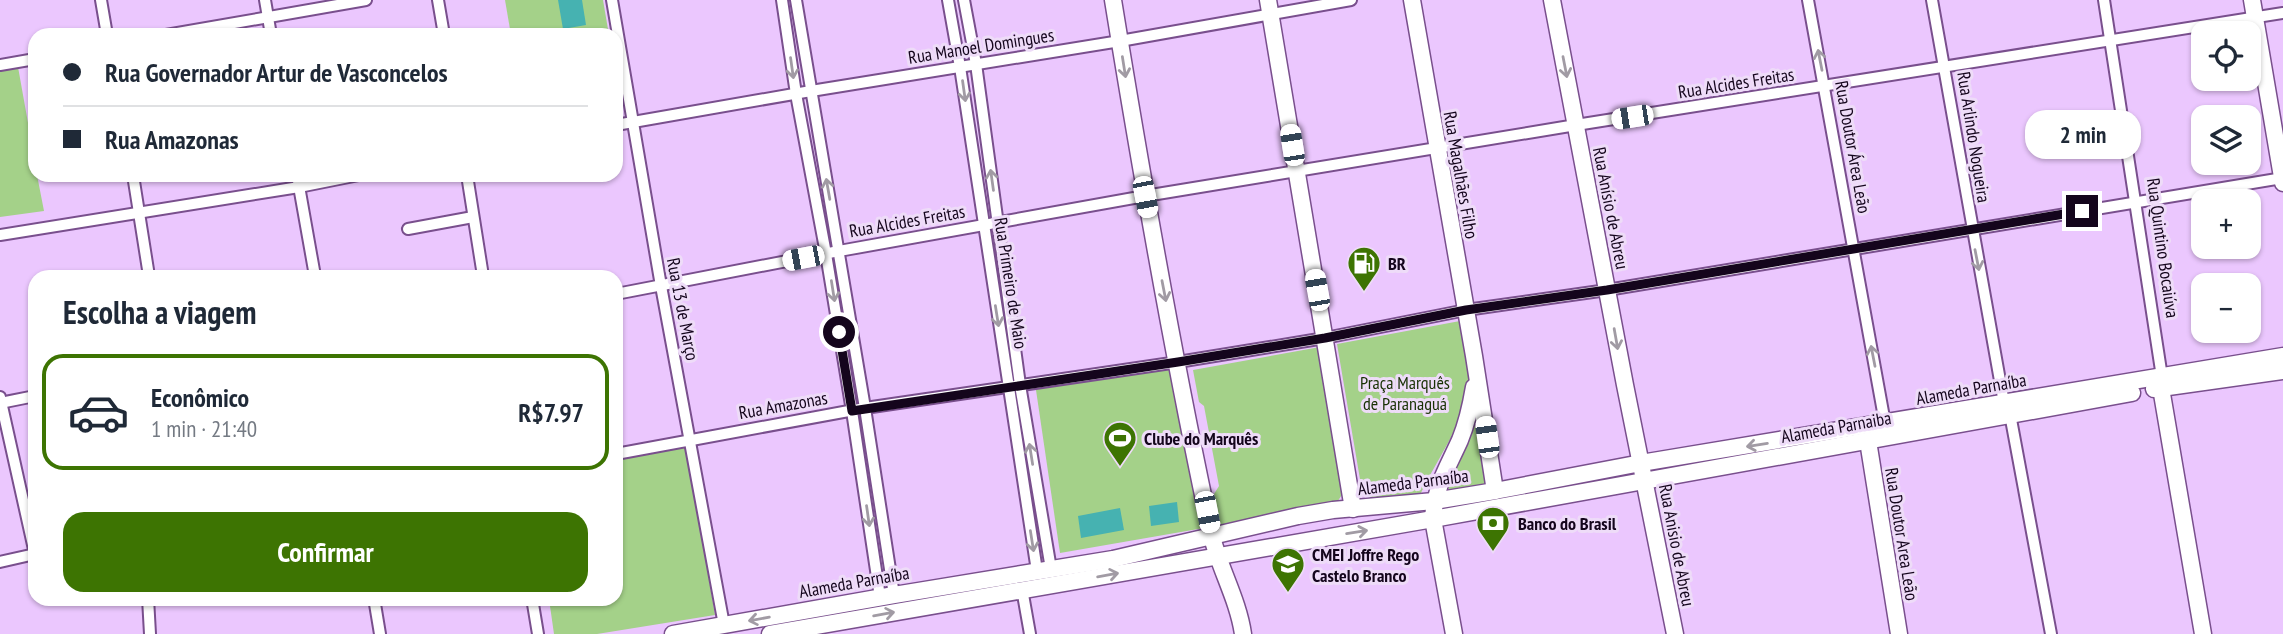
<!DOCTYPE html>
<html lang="pt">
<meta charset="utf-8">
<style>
body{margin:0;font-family:"PT Sans Narrow",sans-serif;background:#f6f6f7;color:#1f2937;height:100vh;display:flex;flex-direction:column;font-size:26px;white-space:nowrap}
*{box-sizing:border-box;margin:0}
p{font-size:23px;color:#747a83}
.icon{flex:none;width:38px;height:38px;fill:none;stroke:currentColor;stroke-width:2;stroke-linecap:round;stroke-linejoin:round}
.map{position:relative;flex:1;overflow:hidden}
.panel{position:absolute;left:28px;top:270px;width:595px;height:336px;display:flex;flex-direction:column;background:#fff;border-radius:21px;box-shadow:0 2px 5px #0004}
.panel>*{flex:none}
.banner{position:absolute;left:28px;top:28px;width:595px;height:154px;border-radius:21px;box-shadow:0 2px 5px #0004;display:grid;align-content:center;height:154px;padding:0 35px;background:#fff}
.buttons{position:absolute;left:2191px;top:21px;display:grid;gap:14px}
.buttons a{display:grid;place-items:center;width:70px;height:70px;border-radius:14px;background:#fff;box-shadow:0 2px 5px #0004;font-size:35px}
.end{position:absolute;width:32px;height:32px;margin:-16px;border:9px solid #14051c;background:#fff;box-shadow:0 0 0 4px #fff}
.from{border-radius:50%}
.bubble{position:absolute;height:49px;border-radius:21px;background:#fff;box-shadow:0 2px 5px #0004;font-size:23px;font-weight:800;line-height:49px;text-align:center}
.car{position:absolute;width:21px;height:42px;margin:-21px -10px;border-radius:9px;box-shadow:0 0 5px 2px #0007;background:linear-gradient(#fff 24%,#345 0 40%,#fff 0 76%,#345 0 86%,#fff 0)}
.banner b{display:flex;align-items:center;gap:24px;height:66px;font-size:26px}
.banner b+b{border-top:2px solid #e0e1e3}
.banner i{width:18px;height:18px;background:#1f2937}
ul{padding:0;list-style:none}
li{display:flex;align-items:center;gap:21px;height:116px;margin:0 14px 10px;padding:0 21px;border:4px solid transparent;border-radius:21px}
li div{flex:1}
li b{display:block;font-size:26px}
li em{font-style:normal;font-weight:800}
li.active{border-color:#3d7402}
li>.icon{width:63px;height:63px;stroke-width:1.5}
h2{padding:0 35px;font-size:32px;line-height:84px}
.action{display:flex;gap:14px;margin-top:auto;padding:14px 35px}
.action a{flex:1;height:80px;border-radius:21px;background:#3d7402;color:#fff;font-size:28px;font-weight:800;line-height:80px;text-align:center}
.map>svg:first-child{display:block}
.green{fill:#a4d189}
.water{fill:#46b2b1}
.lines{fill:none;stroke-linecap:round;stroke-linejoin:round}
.street-casing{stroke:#794f8d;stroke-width:14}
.secondary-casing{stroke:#794f8d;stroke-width:19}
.street{stroke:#fff;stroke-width:10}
.secondary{stroke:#fff;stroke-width:16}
.oneway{stroke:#a19ba4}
.route{stroke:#14051c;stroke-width:9}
.labels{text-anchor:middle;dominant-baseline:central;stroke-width:6;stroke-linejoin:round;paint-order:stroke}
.street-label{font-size:18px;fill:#14051c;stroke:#eedcf8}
.poi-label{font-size:18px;font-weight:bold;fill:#14051c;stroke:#eedcf8;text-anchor:start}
.park-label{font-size:18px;fill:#183103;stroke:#eedcf8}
</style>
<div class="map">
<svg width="2283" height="634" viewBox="0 0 2283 634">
<rect width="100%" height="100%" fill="#ebc7fe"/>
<!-- green -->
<g class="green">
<polygon points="505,0 603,0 609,35 511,35"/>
<polygon points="18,67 35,162 35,175 37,175 44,211 0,217 0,70"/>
<path d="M1460,321C1463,337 1467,353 1468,369C1472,415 1438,456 1420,495L1371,499L1362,491L1337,344Z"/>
<polygon points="1320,347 1343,493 1336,504 1222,531 1214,494 1219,486 1204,406 1199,402 1193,370"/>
<polygon points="1174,369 1204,528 1060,553 1036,390 1040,387"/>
<polygon points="1476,420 1487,487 1447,493 1460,455"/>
<polygon points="686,445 715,615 597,634 554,634 549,599 616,598 616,459"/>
</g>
<!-- water -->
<g class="water">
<polygon points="558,0 582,0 586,25 563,29"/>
<polygon points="1177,502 1179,522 1151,526 1149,506"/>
<polygon points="1120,508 1124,530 1081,538 1078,516"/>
</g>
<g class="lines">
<defs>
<g id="street">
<polyline points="101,0 107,35"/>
<polyline points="265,0 271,35"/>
<polyline points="438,0 444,35"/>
<polyline points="612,0 661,286 724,625"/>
<polyline points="782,0 796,94 826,254 852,411 880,597"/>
<polyline points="796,0 865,408 894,595"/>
<polyline points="948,0 960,67 1037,571"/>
<polyline points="964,0 976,64 1020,385 1051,569"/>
<polyline points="1808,0 1885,423"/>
<polyline points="1932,0 2004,403"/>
<polyline points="2104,0 2162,377"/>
<polyline points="166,35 366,0"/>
<polyline points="0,65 35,59"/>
<polyline points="616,125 811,91 1120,41 1351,0"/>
<polyline points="133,175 149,276"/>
<polyline points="297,175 315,276"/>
<polyline points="467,175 483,276"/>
<polyline points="408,229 473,217"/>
<polyline points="0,235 299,187 359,175"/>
<polyline points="616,294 839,251 1145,196 1576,125 2283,13"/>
<polyline points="0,397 35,554"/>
<polyline points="0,403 35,396"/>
<polyline points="2010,414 2051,634"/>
<polyline points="616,454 865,408 1178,362 1325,338 1466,310 1607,290 2283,178"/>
<polyline points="0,562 35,554"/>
<polyline points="1022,589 1030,634"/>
<polyline points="148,598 150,634"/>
<polyline points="374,598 380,634"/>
<polyline points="532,598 538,634"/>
</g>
<g id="secondary">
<path d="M1113,0C1142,178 1173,356 1211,533C1219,568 1238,599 1243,634"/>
<polyline points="1268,0 1353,509"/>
<polyline points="1412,0 1474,356 1495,491"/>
<polyline points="1552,0 1625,385 1675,634"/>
<polyline points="2252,0 2283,183"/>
<polyline points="2161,388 2203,634"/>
<polyline points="2154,389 2283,371"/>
<polyline points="1868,441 1899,634"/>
<polyline points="673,634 894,595 1113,559 1298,516 1333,510 1434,501 1495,491 1641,463 2283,356"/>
<polyline points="770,634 1433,519 2132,393"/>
<path d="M1454,634L1433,519C1435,486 1447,469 1460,440C1467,423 1471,405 1474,387"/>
</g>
</defs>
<!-- street casing -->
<use href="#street" class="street-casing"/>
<!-- secondary casing -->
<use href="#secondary" class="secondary-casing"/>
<!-- street -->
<use href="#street" class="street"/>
<!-- secondary -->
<use href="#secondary" class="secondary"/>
</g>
<!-- one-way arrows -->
<defs><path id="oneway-shaft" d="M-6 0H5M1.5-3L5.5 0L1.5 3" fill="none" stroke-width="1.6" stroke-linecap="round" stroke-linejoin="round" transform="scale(1.75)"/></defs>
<g class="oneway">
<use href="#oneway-shaft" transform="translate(1820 60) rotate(-101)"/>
<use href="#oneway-shaft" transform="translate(1124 67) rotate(81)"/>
<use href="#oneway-shaft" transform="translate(1565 67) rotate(79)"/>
<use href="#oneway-shaft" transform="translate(792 68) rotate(82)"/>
<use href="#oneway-shaft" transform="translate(964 91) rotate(82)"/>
<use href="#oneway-shaft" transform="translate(992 180) rotate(-98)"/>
<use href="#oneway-shaft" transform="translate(828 189) rotate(-100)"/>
<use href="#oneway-shaft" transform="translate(1977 260) rotate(79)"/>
<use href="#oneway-shaft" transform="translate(833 291) rotate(81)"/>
<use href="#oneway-shaft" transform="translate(1164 291) rotate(79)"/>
<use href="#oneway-shaft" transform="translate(997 316) rotate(81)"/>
<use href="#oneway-shaft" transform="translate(1616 339) rotate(80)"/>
<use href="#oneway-shaft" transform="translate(1873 356) rotate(-101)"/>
<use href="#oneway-shaft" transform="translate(1757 445) rotate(171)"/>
<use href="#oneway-shaft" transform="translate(1031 454) rotate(-99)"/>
<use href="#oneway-shaft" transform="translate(868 516) rotate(82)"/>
<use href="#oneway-shaft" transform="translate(1357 532) rotate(-9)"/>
<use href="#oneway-shaft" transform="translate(1032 541) rotate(81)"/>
<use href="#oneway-shaft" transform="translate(1108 575) rotate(-10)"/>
<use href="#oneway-shaft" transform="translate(884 614) rotate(-10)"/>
<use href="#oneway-shaft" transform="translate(759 619) rotate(170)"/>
</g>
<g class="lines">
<!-- route -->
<polyline class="route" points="839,332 852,411 1178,362 1325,338 1466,310 1607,290 2082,211"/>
</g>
<!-- icons -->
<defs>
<symbol id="fuel-pin" viewBox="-11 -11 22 30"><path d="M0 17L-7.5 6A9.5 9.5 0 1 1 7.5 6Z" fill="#3d7402" stroke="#eedcf8"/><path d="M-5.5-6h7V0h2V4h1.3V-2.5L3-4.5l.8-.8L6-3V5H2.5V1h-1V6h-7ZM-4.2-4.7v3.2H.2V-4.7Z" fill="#fff"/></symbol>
<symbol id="stadium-pin" viewBox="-11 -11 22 30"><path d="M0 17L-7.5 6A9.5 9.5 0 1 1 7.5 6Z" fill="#3d7402" stroke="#eedcf8"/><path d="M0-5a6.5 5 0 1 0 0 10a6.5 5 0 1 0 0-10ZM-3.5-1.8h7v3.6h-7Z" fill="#fff"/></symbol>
<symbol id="bank-pin" viewBox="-11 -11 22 30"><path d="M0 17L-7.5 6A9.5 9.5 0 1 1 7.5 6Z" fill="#3d7402" stroke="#eedcf8"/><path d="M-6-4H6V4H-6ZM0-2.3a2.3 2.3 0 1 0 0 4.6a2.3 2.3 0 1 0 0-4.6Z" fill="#fff"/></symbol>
<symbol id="school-pin" viewBox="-11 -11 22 30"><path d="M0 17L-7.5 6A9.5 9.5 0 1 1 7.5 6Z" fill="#3d7402" stroke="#eedcf8"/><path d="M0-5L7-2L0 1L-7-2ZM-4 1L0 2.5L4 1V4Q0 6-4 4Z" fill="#fff"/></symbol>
</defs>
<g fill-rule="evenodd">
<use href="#fuel-pin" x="1345" y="244" width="38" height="52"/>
<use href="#stadium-pin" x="1101" y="419" width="38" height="52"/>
<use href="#bank-pin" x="1474" y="504" width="38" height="52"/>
<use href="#school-pin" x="1269" y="545" width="38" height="52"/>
</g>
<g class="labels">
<!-- street labels -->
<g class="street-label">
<text transform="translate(981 46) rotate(-9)">Rua Manoel Domingues</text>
<text transform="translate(1736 83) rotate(-9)">Rua Alcides Freitas</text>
<text transform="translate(1974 137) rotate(81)">Rua Arlindo Nogueira</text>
<text transform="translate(1853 147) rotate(80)">Rua Doutor Área Leão</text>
<text transform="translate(1461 175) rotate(80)">Rua Magalhães Filho</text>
<text transform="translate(1611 208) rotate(79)">Rua Anísio de Abreu</text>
<text transform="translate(907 221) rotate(-10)">Rua Alcides Freitas</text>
<text transform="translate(2163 248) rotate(82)">Rua Quintino Bocaiúva</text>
<text transform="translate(1011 283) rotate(81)">Rua Primeiro de Maio</text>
<text transform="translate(683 309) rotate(79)">Rua 13 de Março</text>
<text transform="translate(1971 389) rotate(-10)">Alameda Parnaíba</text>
<text transform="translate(783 405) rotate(-10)">Rua Amazonas</text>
<text transform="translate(1836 427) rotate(-10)">Alameda Parnaiba</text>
<text transform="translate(1413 482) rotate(-7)">Alameda Parnaíba</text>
<text transform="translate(1902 534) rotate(81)">Rua Doutor Area Leão</text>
<text transform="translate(1677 545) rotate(79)">Rua Anisio de Abreu</text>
<text transform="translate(854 582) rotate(-10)">Alameda Parnaíba</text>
</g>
<!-- poi labels -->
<g class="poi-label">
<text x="1388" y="263">BR</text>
<text x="1144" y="438">Clube do Marquês</text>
<text x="1518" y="523">Banco do Brasil</text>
<text x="1312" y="554">CMEI Joffre Rego<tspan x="1312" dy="21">Castelo Branco</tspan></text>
</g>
<!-- park labels -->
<g class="park-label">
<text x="1405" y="382">Praça Marquês<tspan x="1405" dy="21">de Paranaguá</tspan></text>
</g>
</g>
</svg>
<div class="buttons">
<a><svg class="icon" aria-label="locate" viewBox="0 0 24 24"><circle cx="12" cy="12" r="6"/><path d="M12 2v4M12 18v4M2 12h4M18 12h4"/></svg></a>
<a><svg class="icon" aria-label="layers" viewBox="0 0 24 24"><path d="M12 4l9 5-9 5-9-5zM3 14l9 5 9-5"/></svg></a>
<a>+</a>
<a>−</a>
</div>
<i class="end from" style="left:839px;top:332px"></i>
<i class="end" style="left:2082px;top:211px"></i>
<div class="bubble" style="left:2025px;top:110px;width:116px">2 min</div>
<i class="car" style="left:1632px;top:117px;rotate:261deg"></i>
<i class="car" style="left:1292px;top:145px;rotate:351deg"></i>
<i class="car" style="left:1145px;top:197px;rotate:169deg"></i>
<i class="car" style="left:803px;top:258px;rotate:259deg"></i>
<i class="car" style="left:1317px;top:290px;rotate:350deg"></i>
<i class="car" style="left:1487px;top:437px;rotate:352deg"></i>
<i class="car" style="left:1207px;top:512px;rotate:169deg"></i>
<div class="banner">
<b><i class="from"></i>Rua Governador Artur de Vasconcelos</b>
<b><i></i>Rua Amazonas</b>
</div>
<section class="panel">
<h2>Escolha a viagem</h2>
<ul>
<li class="active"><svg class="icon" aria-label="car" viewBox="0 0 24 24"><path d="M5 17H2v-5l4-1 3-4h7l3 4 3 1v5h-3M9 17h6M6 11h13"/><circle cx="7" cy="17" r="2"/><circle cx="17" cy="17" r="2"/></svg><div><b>Econômico</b><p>1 min · 21:40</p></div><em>R$7.97</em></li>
</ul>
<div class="action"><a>Confirmar</a></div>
</section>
</div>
